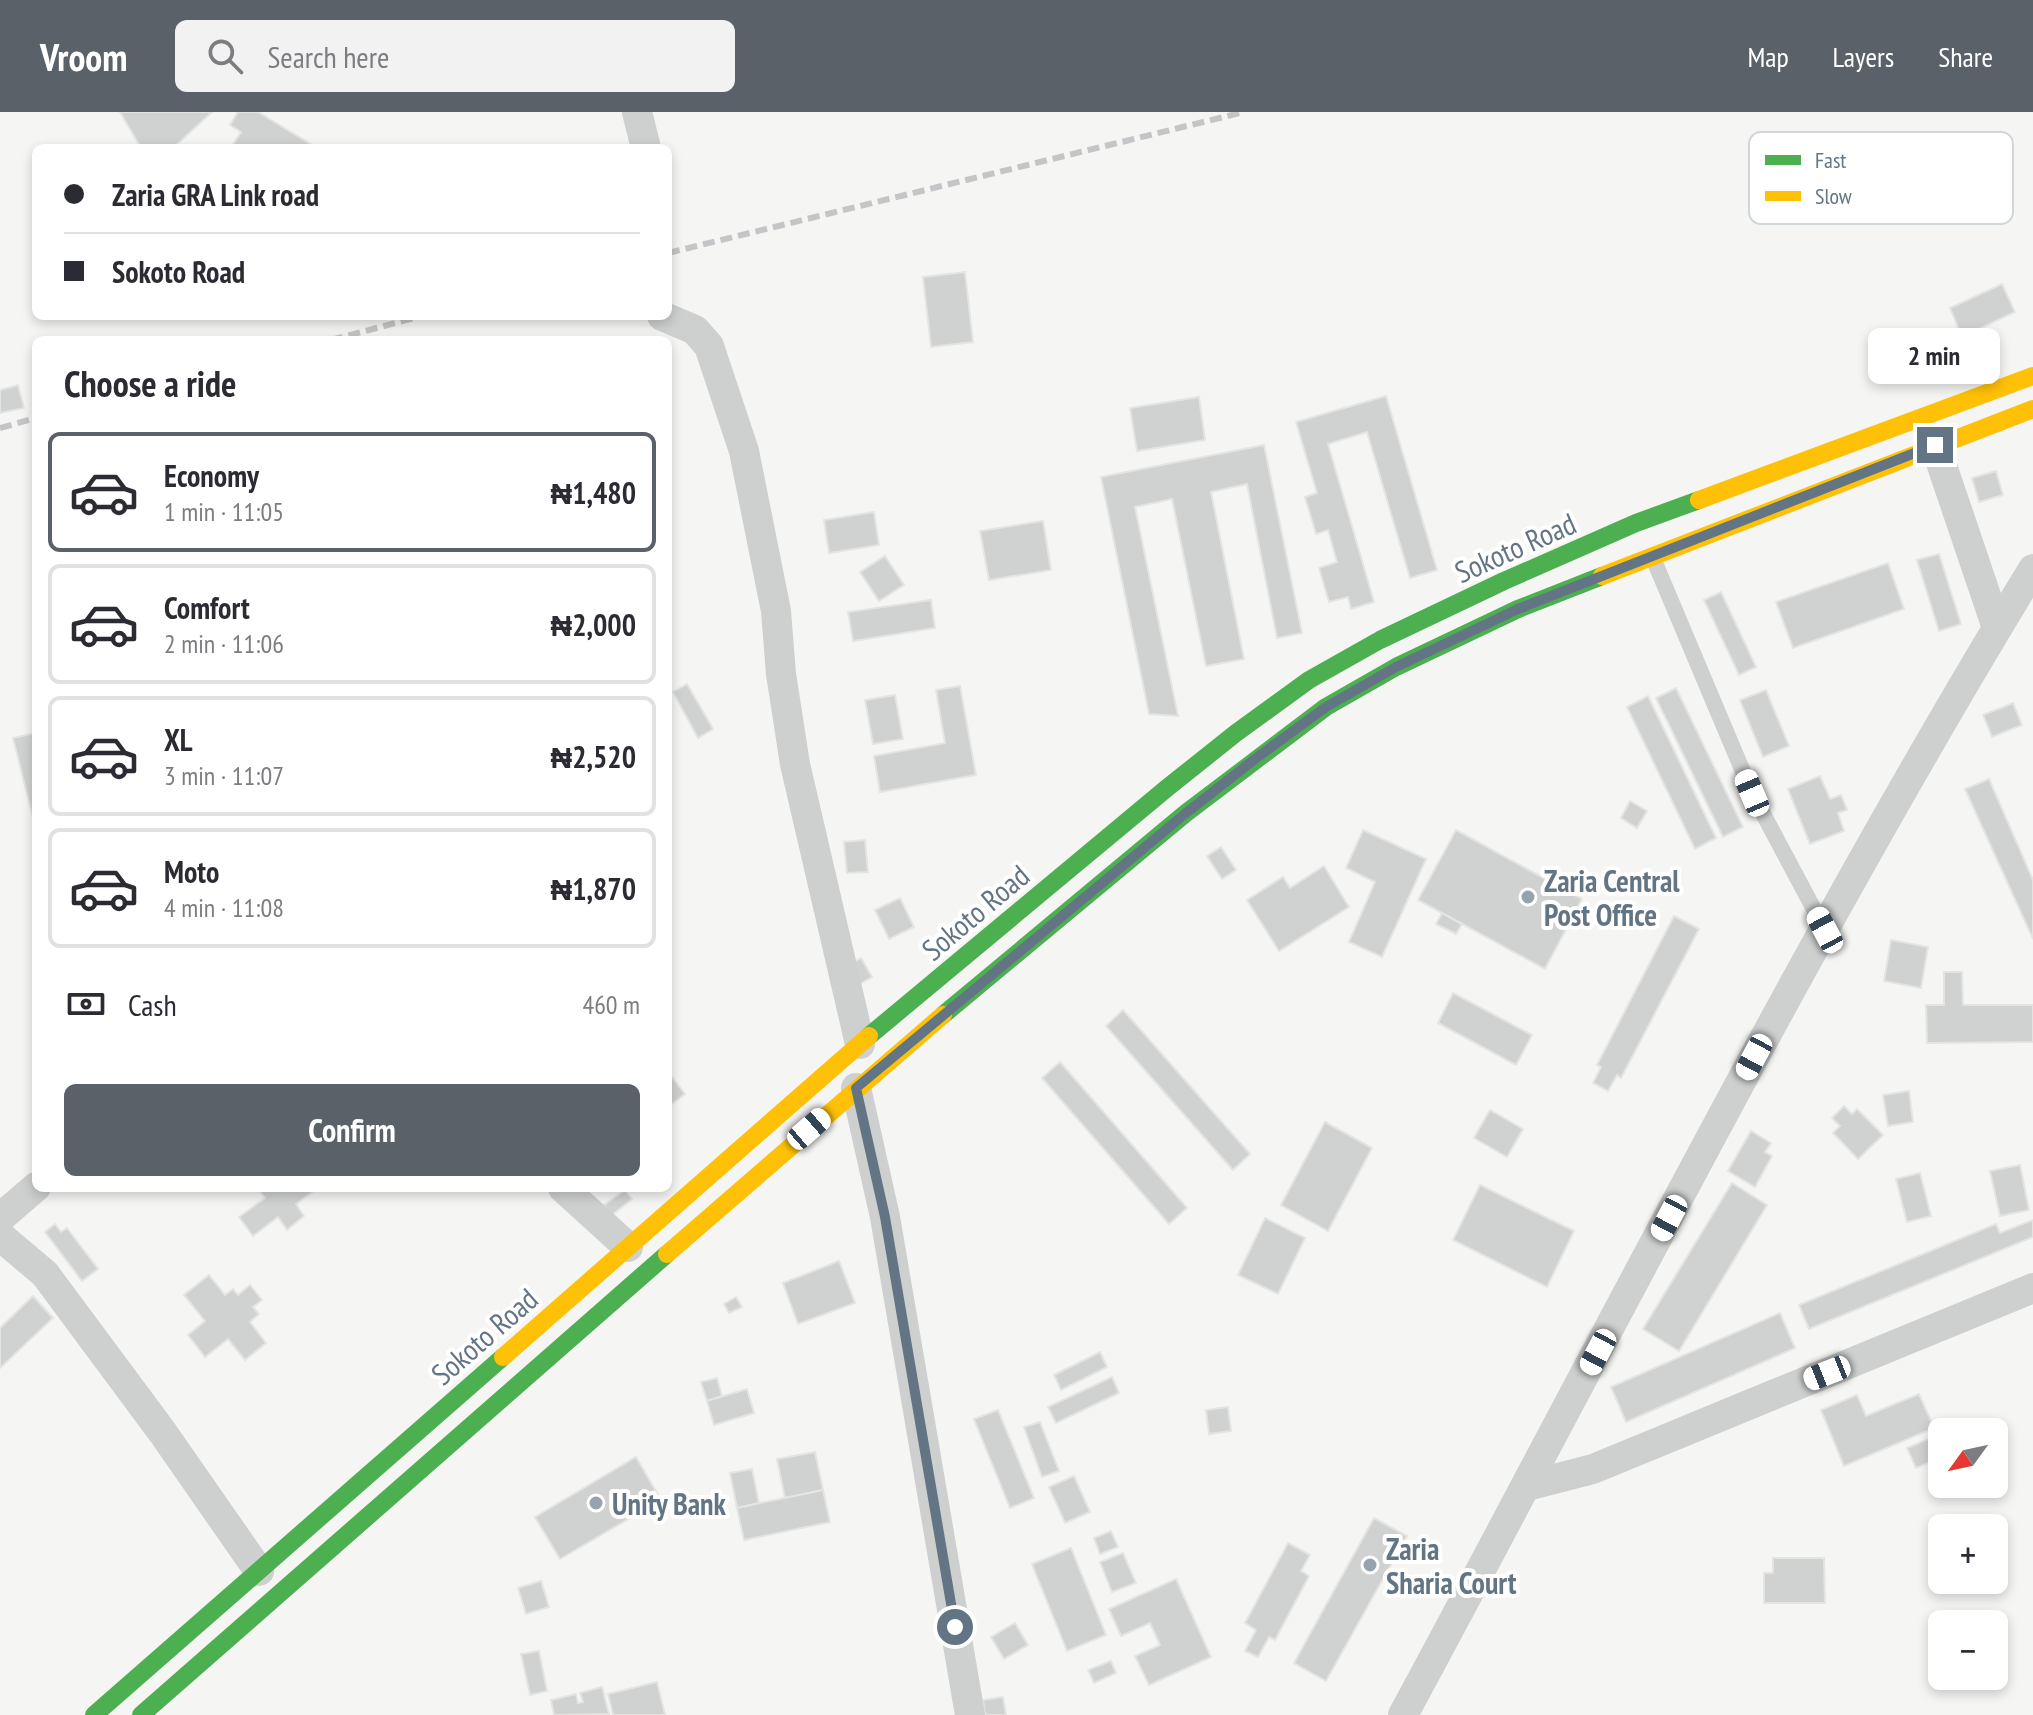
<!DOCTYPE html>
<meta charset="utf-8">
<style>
body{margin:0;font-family:"PT Sans Narrow",sans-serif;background:#f2f2f3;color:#2b2b33;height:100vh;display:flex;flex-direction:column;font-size:30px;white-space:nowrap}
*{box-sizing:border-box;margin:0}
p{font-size:26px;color:#7c7c81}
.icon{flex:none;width:44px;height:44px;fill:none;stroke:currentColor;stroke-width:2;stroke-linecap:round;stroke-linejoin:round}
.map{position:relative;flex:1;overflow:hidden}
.details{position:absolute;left:32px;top:224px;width:640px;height:856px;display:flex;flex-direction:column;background:#fff;border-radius:12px;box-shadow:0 4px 12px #0003}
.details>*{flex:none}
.guide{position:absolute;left:32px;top:32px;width:640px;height:176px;border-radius:12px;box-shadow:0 4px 12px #0003;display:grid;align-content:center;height:176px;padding:0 32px;background:#fff}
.needle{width:52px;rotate:237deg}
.buttons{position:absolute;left:1928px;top:1306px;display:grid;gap:16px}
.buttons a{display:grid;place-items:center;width:80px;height:80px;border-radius:12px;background:#fff;box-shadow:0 4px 12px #0003;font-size:40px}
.end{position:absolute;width:36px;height:36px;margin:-18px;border:10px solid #637585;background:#fff;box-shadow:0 0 0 4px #fff}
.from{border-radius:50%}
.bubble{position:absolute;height:56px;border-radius:12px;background:#fff;box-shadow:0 4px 12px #0003;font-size:26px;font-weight:700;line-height:56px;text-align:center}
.car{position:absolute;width:24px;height:48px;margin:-24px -12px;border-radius:10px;box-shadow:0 0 6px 2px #0007;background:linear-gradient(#fff 24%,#345 0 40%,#fff 0 76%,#345 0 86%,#fff 0)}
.guide b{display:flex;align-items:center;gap:28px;height:76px;font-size:30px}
.guide b+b{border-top:2px solid #e1e1e2}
.guide i{width:20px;height:20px;background:#2b2b33}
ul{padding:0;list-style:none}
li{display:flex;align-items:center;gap:24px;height:120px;margin:0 16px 12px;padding:0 16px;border:4px solid #e1e1e2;border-radius:12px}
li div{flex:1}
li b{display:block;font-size:30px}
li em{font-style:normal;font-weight:700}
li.selected{border-color:#5b6169}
li>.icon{width:72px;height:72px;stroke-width:1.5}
h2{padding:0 32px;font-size:36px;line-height:96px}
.pay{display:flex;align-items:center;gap:20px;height:88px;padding:0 32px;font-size:30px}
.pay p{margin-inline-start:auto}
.primary-button{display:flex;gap:16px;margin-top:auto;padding:16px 32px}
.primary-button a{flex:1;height:92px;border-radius:12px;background:#5b6169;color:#fff;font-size:32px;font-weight:700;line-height:92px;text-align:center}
header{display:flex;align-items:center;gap:48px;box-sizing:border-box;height:112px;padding:0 40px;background:#5b6169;color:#fff}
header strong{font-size:38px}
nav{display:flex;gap:44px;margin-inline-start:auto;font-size:28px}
.search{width:560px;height:72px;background:#f2f2f3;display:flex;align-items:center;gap:20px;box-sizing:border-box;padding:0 28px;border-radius:12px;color:#7c7c81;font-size:30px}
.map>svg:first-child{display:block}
.building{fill:#d0d1d1;stroke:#e4e4e3;stroke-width:2}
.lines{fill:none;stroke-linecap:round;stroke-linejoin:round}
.lane{stroke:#ced0d0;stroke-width:16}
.street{stroke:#ced0d0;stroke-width:30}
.fast{stroke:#4caf50;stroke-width:18}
.slow{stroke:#ffc107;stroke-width:18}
.rail{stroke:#c4c5c6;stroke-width:6;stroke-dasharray:12 6;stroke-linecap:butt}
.route{stroke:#637585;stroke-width:10}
.poi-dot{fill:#96a2ac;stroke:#fff;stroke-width:3}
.labels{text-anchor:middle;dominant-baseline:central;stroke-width:8;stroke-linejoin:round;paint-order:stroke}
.street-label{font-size:30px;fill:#637585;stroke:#fff}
.poi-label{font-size:30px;font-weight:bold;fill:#637585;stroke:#fff;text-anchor:start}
.key{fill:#fff;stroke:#d0d6da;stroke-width:2}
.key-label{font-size:22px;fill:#637585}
</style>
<header>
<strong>Vroom</strong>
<div class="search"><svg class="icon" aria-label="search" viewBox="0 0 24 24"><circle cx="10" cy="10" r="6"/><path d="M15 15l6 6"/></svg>Search here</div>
<nav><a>Map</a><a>Layers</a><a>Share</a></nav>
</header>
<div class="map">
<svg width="2033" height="1603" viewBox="0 0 2033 1603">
<rect width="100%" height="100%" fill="#f5f5f3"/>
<!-- building -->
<g class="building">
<polygon points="120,0 212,0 173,36 141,36"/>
<polygon points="238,0 258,0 317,36 231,36 241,20 230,13"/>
<polygon points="965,160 973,230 931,235 923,165"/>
<polygon points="2002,172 2015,200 1962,225 1950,196"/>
<polygon points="18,273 24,296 0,301 0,278"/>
<polygon points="1386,284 1437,458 1410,466 1367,320 1328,332 1374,490 1351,497 1348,485 1329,490 1319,456 1337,450 1328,418 1316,422 1305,385 1317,381 1296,310"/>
<polygon points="1199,285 1205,328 1137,339 1130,296"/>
<polygon points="1264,333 1302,521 1277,526 1247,372 1211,380 1244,547 1206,554 1172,387 1135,395 1178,604 1149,602 1101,365"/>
<polygon points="1996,359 2003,383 1979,390 1972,366"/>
<polygon points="874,400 879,433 829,441 824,408"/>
<polygon points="1043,409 1051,458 989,468 980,419"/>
<polygon points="1939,442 1961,512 1939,519 1917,448"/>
<polygon points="885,444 904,473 879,489 860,460"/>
<polygon points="1888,451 1904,497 1793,536 1776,490"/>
<polygon points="1721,480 1756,555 1739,563 1704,488"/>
<polygon points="931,488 935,516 853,529 848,500"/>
<polygon points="687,572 713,617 698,626 673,580"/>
<polygon points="960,574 976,663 880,680 874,644 945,631 936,578"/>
<polygon points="1676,576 1743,715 1723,725 1656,586"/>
<polygon points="1766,578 1789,634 1763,645 1740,588"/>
<polygon points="895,583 903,627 873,632 865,588"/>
<polygon points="1648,584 1716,726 1695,737 1627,595"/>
<polygon points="2013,591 2022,613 1992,625 1983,603"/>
<polygon points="36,621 36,718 13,626"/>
<polygon points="1820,664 1830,687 1841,683 1847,698 1838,701 1844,719 1810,732 1788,677"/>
<polygon points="1989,667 2033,768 2033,827 1965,677"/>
<polygon points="1630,689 1647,699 1637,716 1621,706"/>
<polygon points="1363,718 1426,747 1382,845 1349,830 1375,770 1346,756"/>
<polygon points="1456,718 1582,787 1545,857 1418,788"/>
<polygon points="865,728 868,760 847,761 844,730"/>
<polygon points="1221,735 1236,758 1222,767 1207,744"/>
<polygon points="1324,754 1349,795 1279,839 1247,788 1283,765 1290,776"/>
<polygon points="900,786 914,815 889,827 875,798"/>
<polygon points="1442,801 1462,812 1456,822 1436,812"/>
<polygon points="1674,804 1699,817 1621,966 1617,963 1608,979 1593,971 1601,955 1597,953"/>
<polygon points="1891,828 1928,835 1921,876 1884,869"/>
<polygon points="861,846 872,865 860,872 849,853"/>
<polygon points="1944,860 1962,860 1963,893 2033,893 2033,930 1927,931 1926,893 1944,893"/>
<polygon points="1453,881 1532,923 1516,953 1438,911"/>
<polygon points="1123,898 1250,1042 1233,1058 1106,914"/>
<polygon points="1060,950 1187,1096 1169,1112 1042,966"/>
<polygon points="668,960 685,982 668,995"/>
<polygon points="1909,979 1913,1010 1888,1014 1883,983"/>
<polygon points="1844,994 1852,1002 1857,997 1883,1023 1858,1047 1833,1021 1840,1014 1832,1006"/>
<polygon points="1490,998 1523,1017 1507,1045 1474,1026"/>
<polygon points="1325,1010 1372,1036 1328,1119 1281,1093"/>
<polygon points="1751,1019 1771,1031 1765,1040 1772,1044 1755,1075 1728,1059"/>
<polygon points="2020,1053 2029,1098 2000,1104 1990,1059"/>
<polygon points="1920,1061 1931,1104 1907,1110 1896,1067"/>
<polygon points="1732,1071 1767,1093 1679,1239 1643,1217"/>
<polygon points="1480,1073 1574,1119 1547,1175 1453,1128"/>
<polygon points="258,1076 314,1076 315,1078 296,1092 304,1104 287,1118 278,1105 253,1124 239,1105 265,1086"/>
<polygon points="625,1078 632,1087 612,1103 604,1093"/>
<polygon points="1265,1106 1305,1126 1278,1182 1238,1163"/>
<polygon points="2033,1108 2033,1125 1809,1217 1799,1193 1996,1112 2000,1121"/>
<polygon points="55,1112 61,1120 67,1116 98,1157 82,1169 45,1120"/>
<polygon points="839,1149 855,1191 798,1212 783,1171"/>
<polygon points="209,1163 225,1183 233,1177 238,1183 250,1173 262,1188 253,1195 259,1202 250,1210 266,1231 245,1248 228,1227 205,1245 188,1223 205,1209 184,1183"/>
<polygon points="33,1184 53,1206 0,1256 0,1216"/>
<polygon points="736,1185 742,1195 729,1201 724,1192"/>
<polygon points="1780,1201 1795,1236 1626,1310 1611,1275"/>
<polygon points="1100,1240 1107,1255 1061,1278 1054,1263"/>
<polygon points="1112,1265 1119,1281 1056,1311 1048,1295"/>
<polygon points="717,1266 722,1284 707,1289 701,1270"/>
<polygon points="747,1277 754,1301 714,1313 707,1289"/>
<polygon points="1919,1282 1934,1316 1844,1354 1821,1298 1857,1283 1866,1304"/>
<polygon points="1228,1295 1231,1319 1209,1322 1206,1298"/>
<polygon points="998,1298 1034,1386 1010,1396 974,1307"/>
<polygon points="1040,1310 1059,1359 1042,1365 1024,1315"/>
<polygon points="1942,1321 1942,1345 1916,1356 1907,1336"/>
<polygon points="815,1340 823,1378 785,1386 777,1347"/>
<polygon points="636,1345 661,1388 560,1447 535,1405"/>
<polygon points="752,1357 759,1391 737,1396 730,1361"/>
<polygon points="1074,1364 1090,1400 1065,1411 1049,1375"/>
<polygon points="823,1378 830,1410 744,1428 737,1396"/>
<polygon points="1374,1406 1407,1424 1326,1569 1294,1551"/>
<polygon points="1111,1419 1118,1435 1100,1442 1094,1426"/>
<polygon points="1288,1431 1310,1443 1301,1459 1309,1464 1275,1528 1269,1525 1258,1545 1245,1539 1256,1518 1245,1511"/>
<polygon points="1071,1436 1106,1523 1067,1539 1032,1452"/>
<polygon points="1123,1441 1136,1471 1112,1480 1100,1450"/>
<polygon points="1773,1446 1824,1446 1825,1491 1764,1491 1764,1461 1773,1461"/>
<polygon points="1176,1467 1211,1545 1149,1573 1135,1544 1160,1533 1150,1511 1121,1524 1109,1497"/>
<polygon points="541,1469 549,1495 526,1502 518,1476"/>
<polygon points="1015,1511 1028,1533 1004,1547 991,1525"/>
<polygon points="539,1539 547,1579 530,1583 521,1542"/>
<polygon points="1111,1549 1116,1561 1094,1571 1088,1558"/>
<polygon points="657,1570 665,1603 613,1603 608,1582"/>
<polygon points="602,1575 609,1602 554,1603 551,1588 576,1582 578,1591 583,1590 580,1581"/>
<polygon points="1003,1585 1006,1603 985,1603 983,1588"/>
</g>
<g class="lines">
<!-- lane -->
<polyline class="lane" points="1653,446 1752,681 1825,818"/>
<!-- street -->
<g class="street">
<polyline points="637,0 646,36"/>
<polyline points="662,204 695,218 709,234 744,339 776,499 781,562 795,652 860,932"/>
<polyline points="1935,333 1997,516"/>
<polyline points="856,976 885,1105 970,1603"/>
<polyline points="563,1076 628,1135"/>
<polyline points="0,1106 36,1075"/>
<polyline points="0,1124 45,1162 163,1321 259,1459"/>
<polyline points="1527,1374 1593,1357 2033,1176"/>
<path d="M1403,1603C1610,1220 1806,829 2033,457"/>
</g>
<!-- fast -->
<g class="fast">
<polyline points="943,903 1186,701 1326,595 1396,555 1518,497 1602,464"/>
<polyline points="869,924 1167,676 1236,621 1309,568 1380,528 1504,469 1636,411 1699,388"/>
<polyline points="94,1603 503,1245"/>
<polyline points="141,1603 667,1142"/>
</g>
<!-- slow -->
<g class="slow">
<polyline points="1699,388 2033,264"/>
<polyline points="1602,464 2033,297"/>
<polyline points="667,1142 943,903"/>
<polyline points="503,1245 869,924"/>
</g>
<!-- rail -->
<g class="rail">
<polyline points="668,141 1244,0"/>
<polyline points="331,228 422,204"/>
<polyline points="0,316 36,306"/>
</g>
</g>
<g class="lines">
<!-- route -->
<polyline class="route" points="955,1515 885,1105 856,976 1186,701 1255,647 1326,595 1396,555 1518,497 1935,333"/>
</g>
<!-- markers -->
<g class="poi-dot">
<circle cx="1528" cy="785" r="8"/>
<circle cx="596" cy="1391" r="8"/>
<circle cx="1370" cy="1453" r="8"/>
</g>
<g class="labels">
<!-- street labels -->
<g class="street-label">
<text transform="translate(1515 435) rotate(-24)">Sokoto Road</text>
<text transform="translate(975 800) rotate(-40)">Sokoto Road</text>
<text transform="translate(484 1224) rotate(-41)">Sokoto Road</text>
</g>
<!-- poi labels -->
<g class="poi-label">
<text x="1544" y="768">Zaria Central<tspan x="1544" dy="34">Post Office</tspan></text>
<text x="612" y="1391">Unity Bank</text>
<text x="1386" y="1436">Zaria<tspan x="1386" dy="34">Sharia Court</tspan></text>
</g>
</g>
<!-- legend -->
<rect x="1749" y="20" width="264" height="92" rx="12" class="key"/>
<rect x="1765" y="43" width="36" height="10" fill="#4caf50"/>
<rect x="1765" y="79" width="36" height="10" fill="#ffc107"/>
<g class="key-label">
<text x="1815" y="56">Fast</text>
<text x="1815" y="92">Slow</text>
</g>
</svg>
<div class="buttons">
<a><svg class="needle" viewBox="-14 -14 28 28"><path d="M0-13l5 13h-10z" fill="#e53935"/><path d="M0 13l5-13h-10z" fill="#7c7c81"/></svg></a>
<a>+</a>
<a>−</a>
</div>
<i class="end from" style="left:955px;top:1515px"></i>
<i class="end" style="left:1935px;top:333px"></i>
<div class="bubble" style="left:1868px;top:216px;width:132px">2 min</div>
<i class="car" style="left:1752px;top:681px;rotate:337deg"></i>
<i class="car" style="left:1825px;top:818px;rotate:332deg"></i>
<i class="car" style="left:1754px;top:945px;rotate:208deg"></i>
<i class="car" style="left:809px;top:1017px;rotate:49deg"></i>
<i class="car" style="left:1669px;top:1106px;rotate:208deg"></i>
<i class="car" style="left:1598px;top:1240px;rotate:208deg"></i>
<i class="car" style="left:1827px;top:1261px;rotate:248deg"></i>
<div class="guide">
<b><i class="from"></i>Zaria GRA Link road</b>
<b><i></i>Sokoto Road</b>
</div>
<section class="details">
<h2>Choose a ride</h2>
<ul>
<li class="selected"><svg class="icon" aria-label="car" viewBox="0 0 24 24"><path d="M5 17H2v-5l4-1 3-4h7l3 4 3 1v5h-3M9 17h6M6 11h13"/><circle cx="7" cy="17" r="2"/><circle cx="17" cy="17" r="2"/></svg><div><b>Economy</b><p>1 min · 11:05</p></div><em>₦1,480</em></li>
<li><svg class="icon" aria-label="car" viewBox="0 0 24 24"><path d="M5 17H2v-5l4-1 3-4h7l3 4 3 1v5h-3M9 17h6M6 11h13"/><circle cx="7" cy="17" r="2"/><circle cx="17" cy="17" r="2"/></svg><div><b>Comfort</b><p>2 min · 11:06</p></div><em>₦2,000</em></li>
<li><svg class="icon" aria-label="car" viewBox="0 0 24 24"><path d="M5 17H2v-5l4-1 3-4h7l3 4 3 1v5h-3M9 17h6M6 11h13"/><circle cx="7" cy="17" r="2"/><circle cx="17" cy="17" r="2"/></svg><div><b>XL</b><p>3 min · 11:07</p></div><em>₦2,520</em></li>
<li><svg class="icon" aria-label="car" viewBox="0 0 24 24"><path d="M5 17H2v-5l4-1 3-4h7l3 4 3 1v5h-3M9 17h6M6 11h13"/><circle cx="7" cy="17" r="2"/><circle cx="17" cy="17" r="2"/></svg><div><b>Moto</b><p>4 min · 11:08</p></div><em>₦1,870</em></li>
</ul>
<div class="pay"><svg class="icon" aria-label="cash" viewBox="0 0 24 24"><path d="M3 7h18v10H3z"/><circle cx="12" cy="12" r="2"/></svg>Cash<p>460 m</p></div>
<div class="primary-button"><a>Confirm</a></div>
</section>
</div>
